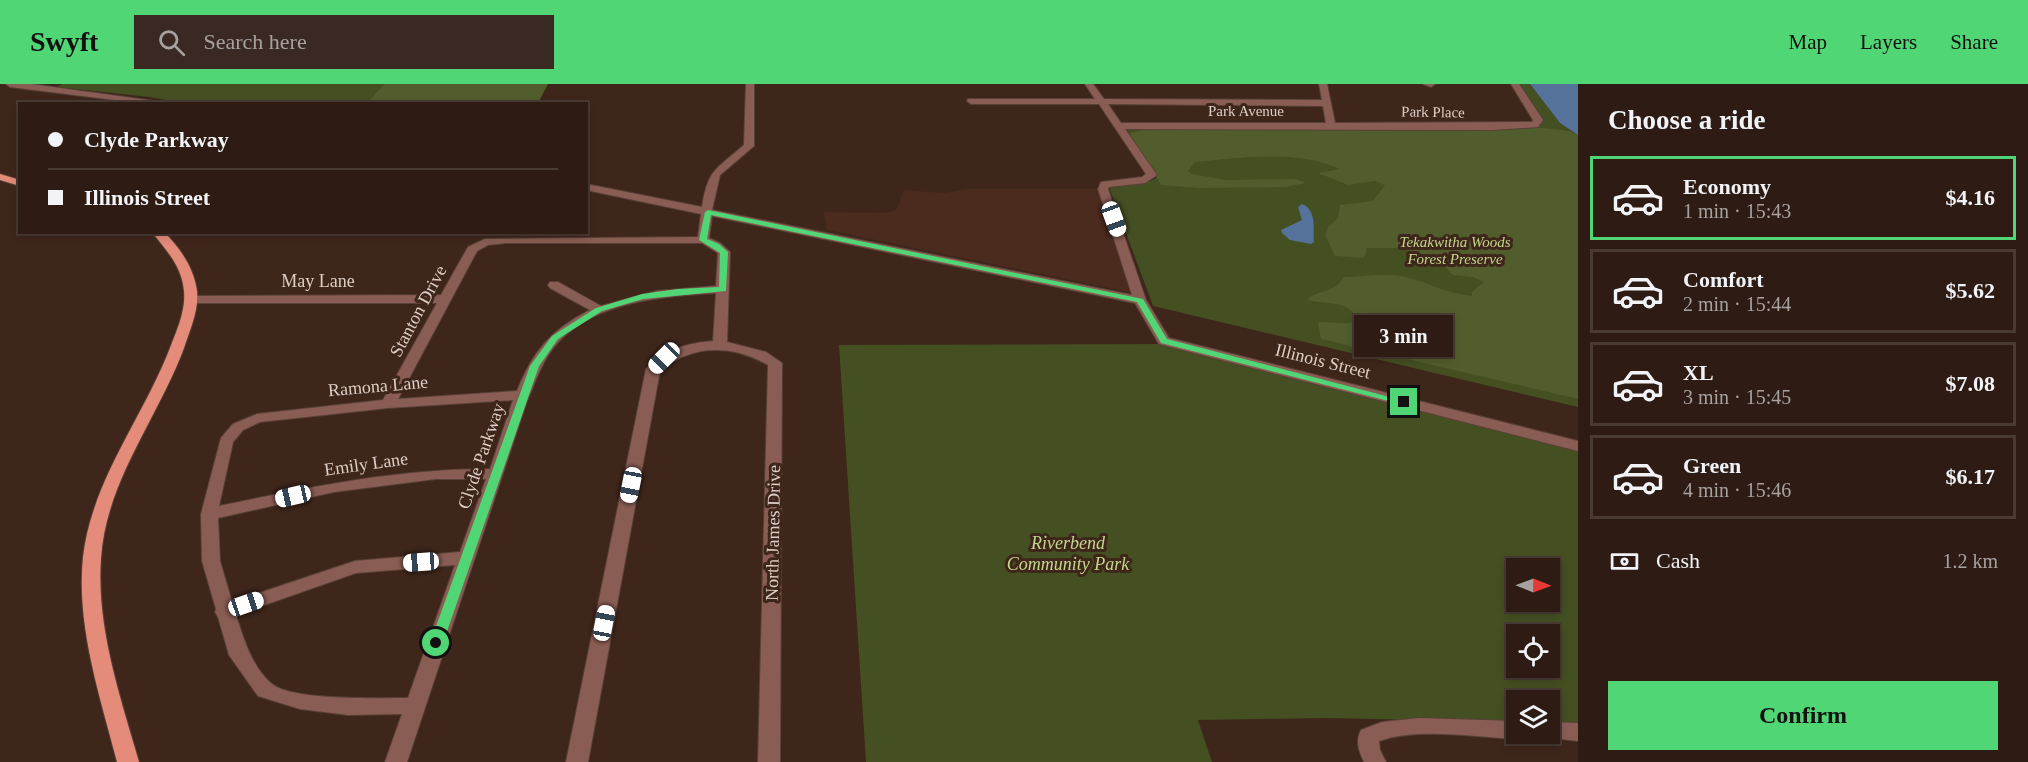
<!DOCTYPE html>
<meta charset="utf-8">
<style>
body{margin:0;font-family:"Times New Roman",serif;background:#3a2922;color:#f1f3f6;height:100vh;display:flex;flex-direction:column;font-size:22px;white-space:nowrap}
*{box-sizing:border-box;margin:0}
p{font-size:20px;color:#a7a1a0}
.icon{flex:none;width:33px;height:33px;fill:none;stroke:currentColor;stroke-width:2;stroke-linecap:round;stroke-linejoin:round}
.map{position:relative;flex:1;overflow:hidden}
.details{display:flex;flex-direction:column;background:#2e1c14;width:450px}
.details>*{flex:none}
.banner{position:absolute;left:18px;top:18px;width:570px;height:132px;border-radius:0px;box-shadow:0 3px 9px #0003,0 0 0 2px #493a34;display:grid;align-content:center;height:132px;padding:0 30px;background:#2e1c14}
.needle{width:39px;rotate:91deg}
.buttons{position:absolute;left:1506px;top:474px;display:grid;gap:12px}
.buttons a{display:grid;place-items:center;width:54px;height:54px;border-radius:0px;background:#2e1c14;box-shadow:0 3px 9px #0003,0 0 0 2px #493a34;font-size:30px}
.end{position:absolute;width:27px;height:27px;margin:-14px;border:8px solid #50d674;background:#111;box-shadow:0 0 0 3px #111}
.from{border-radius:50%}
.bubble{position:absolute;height:42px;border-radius:0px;background:#2e1c14;box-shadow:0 3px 9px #0003,0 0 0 2px #493a34;font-size:20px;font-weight:700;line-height:42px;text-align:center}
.car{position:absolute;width:18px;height:36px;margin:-18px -9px;border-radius:8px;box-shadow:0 0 4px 2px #0007;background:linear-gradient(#fff 24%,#345 0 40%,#fff 0 76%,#345 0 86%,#fff 0)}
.banner b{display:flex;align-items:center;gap:21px;height:57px;font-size:22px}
.banner b+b{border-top:2px solid #493a34}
.banner i{width:15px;height:15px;background:#f1f3f6}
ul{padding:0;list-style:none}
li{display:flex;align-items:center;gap:18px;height:84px;margin:0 12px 9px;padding:0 18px;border:3px solid #493a34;border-radius:0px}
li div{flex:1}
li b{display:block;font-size:22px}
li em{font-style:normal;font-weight:700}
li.active{border-color:#50d674}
li>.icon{width:54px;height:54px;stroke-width:1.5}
h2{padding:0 30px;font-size:27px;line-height:72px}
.pay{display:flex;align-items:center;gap:15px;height:66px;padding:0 30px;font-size:22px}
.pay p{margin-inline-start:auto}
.action{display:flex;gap:12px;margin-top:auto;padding:12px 30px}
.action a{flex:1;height:69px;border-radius:0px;background:#50d674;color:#111;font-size:24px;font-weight:700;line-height:69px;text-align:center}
header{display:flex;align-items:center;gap:36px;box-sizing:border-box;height:84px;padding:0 30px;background:#50d674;color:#111}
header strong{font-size:28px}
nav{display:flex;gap:33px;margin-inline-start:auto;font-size:21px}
.search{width:420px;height:54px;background:#3a2922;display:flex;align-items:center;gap:15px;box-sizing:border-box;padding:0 21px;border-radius:0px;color:#a7a1a0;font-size:22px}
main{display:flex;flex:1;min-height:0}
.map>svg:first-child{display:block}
.built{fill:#4a2b1d}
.green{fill:#444f22;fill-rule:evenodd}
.forest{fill:#515d2c}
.water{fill:#54729a}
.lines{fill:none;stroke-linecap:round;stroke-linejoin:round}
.minor-casing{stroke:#584137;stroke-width:2}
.major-casing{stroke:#584137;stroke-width:2}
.minor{fill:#895d54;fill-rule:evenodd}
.major{fill:#e48b79;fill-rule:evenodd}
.route{fill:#50d674}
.labels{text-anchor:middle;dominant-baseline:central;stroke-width:6;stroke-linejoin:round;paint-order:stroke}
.far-street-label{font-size:15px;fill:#decec7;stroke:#3e261b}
.far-park-label{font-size:15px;font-style:italic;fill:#c3d78a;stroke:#3e261b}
.street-label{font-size:18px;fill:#decec7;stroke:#3e261b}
.park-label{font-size:18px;font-style:italic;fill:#c3d78a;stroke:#3e261b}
</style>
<header>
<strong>Swyft</strong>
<div class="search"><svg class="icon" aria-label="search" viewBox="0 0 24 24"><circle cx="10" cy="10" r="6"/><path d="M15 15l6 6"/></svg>Search here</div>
<nav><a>Map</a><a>Layers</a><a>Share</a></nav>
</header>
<main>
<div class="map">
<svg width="1578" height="678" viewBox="0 0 1578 678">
<rect width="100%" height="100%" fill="#3e261b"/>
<!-- built -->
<polygon class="built" points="967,105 1099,105 1134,209 827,146 824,128 884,129 896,126 904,106 943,109"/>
<!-- green -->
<g class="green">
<polygon points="62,0 384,0 367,20 182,19 149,13 57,3"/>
<polygon points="1518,0 1530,0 1560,39 1578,51 1578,323 1153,222 1109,103 1150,97 1156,94 1156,91 1127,46 1131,44 1537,43 1542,38 1542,35"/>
<path d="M1164,260L1578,364V639H1550V616H1516V638L1326,634L1198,636L1212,678H866L839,261ZM1516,484H1550V518H1516ZM1516,550H1550V584H1516Z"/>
</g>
<!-- forest -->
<g class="forest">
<polygon points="384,0 548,0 538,19 367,19"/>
<path d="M1154,43H1537C1550,46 1567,44 1578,51V315L1321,255L1318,238L1349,239L1358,236C1348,215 1327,221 1307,216C1320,204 1332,211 1344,193C1364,193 1385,188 1405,193C1428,198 1448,210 1472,212V208L1484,198L1473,193L1453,191L1438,176L1428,171L1397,164H1366V170L1363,174L1335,172L1325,151L1328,143L1338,134L1340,121L1373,117L1385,101L1375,97L1348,101L1318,89L1340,85C1296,65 1241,74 1195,78L1188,87L1192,90L1227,96L1296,95L1306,99L1285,103L1199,104L1161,101L1156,91L1127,50Z"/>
</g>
<!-- water -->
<g class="water">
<polygon points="1530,0 1578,0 1578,51 1560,39"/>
<path d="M1302,120C1317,126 1313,145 1314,158L1311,160L1290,156L1282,149L1281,146L1302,136L1298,123Z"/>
</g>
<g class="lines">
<defs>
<g id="minor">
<polygon points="6,0 31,0 176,20 147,20 10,3"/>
<path d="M746,0H754V62L720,91L712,126L1132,211L1098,105L1101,98L1142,93L1146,90L1099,20H971L967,17L968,15H1095L1085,0H1093L1104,15L1322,16L1319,0H1327L1335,39L1532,38L1533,36L1511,0H1519L1543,36L1538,43L1492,46L1125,45L1157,91L1145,99L1109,103L1108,105L1146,216L1169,254L1578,357V367L1159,260L1135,219L712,132L709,154L720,159L730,168L727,258L766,268L782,279L780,678H758L768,281C732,260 692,260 660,287L588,678H566L646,285C662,265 689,259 713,257L716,209C661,212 586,218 551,267C540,282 534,301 527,317L407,678H385L402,630L348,631L300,625L258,612L229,571L218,533L215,528L216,525L202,477L201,430L221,354L233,340L257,330L383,316L437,219H191L185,215L187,212L441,211L468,163L485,155L698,153L701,130L586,106V100L702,123C708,84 717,85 744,61ZM1108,20L1323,22L1326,39H1121ZM506,159H702L718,169L716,202L657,207L601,222L558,198H550L548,201L550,204L590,226C551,246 533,267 517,307L398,315L477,167L488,161ZM513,316L490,385C396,385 311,403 219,422L233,358L243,346L260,338L388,324ZM436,395H486L460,468L355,477L232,518L220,477L218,434L334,408ZM455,481L408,614C379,614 293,617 272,600C252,584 243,553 236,531L356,489Z"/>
<polygon points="1423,0 1435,0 1431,3"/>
<path d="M1419,634L1516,637V650H1525L1516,655C1475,653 1418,643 1379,657L1380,666L1386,678H1364C1359,667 1355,657 1361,646L1382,638Z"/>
<polygon points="1550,638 1578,639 1578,657 1543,653 1541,650 1550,650"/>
</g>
<g id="major">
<polygon points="0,90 20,96 20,102 0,96"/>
<path d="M152,148H164C180,164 194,184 197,207C199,226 190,246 184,264C158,334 106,397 101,474C96,543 120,612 139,678H117C100,612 76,542 83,473C92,396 143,334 170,264C177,246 186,226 184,207C182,182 166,166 152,148Z"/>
</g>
</defs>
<!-- minor casing -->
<use href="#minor" class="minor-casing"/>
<!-- major casing -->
<use href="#major" class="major-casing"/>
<!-- minor -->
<use href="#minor" class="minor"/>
<!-- major -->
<use href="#major" class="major"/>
</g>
<!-- route -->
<polygon class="route" points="708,126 1143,215 1167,255 1409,318 1404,321 1161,259 1137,218 711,131 707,155 719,160 728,168 726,207 643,215 602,227 558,255 539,282 443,559 436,564 432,562 430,559 530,282 552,252 596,224 642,210 678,205 719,203 720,169 699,156 705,128"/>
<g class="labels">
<!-- far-street labels -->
<g class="far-street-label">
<text x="1246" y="27">Park Avenue</text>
<text transform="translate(1433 28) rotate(1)">Park Place</text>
</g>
<!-- far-park labels -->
<g class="far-park-label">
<text x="1455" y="158">Tekakwitha Woods<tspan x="1455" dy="17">Forest Preserve</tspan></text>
</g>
<!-- street labels -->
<g class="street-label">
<text x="318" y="197">May Lane</text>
<text transform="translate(418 227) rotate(-62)">Stanton Drive</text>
<text transform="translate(1323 277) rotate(14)">Illinois Street</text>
<text transform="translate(378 302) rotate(-5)">Ramona Lane</text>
<text transform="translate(481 372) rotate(-71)">Clyde Parkway</text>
<text transform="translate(366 380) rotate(-8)">Emily Lane</text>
<text transform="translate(773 449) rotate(-89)">North James Drive</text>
</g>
<!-- park labels -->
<g class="park-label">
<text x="1068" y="459">Riverbend<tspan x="1068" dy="21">Community Park</tspan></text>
</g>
</g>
</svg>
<div class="buttons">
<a><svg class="needle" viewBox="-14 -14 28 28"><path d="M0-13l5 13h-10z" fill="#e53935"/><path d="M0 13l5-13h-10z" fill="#a7a1a0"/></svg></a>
<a><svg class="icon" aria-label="locate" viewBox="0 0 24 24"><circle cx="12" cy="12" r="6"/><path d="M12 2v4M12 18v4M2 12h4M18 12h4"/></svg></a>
<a><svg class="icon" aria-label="layers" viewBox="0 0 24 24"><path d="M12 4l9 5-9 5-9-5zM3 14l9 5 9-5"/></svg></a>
</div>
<i class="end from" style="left:436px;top:559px"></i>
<i class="end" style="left:1404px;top:318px"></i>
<div class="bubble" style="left:1354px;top:231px;width:99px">3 min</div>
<i class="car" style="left:1114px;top:135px;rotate:160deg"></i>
<i class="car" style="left:664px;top:274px;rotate:225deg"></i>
<i class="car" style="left:631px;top:401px;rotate:191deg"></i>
<i class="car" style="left:293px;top:412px;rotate:257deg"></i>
<i class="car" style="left:421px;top:478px;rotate:266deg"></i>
<i class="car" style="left:246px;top:520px;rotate:71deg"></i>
<i class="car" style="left:604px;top:539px;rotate:11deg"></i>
<div class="banner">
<b><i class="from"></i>Clyde Parkway</b>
<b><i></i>Illinois Street</b>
</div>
</div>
<section class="details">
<h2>Choose a ride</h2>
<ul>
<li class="active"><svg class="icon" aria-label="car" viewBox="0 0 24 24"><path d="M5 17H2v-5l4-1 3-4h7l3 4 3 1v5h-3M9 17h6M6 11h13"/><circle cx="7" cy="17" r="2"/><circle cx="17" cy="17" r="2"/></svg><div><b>Economy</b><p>1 min · 15:43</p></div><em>$4.16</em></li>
<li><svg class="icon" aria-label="car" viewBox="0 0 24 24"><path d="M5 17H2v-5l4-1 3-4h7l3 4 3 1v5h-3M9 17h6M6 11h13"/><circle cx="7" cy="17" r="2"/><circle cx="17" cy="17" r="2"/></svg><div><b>Comfort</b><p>2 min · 15:44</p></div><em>$5.62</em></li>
<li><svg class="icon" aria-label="car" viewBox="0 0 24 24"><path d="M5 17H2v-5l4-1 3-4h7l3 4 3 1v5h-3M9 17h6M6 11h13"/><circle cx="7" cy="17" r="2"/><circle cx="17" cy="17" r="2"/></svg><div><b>XL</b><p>3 min · 15:45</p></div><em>$7.08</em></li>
<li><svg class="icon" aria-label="car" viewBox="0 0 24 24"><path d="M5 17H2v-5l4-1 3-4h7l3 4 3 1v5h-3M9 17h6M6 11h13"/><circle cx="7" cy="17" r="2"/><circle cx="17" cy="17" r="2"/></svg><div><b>Green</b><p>4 min · 15:46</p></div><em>$6.17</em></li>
</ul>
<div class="pay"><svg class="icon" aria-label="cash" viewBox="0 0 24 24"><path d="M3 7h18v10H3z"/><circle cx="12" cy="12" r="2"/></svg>Cash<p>1.2 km</p></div>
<div class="action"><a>Confirm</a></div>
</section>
</main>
